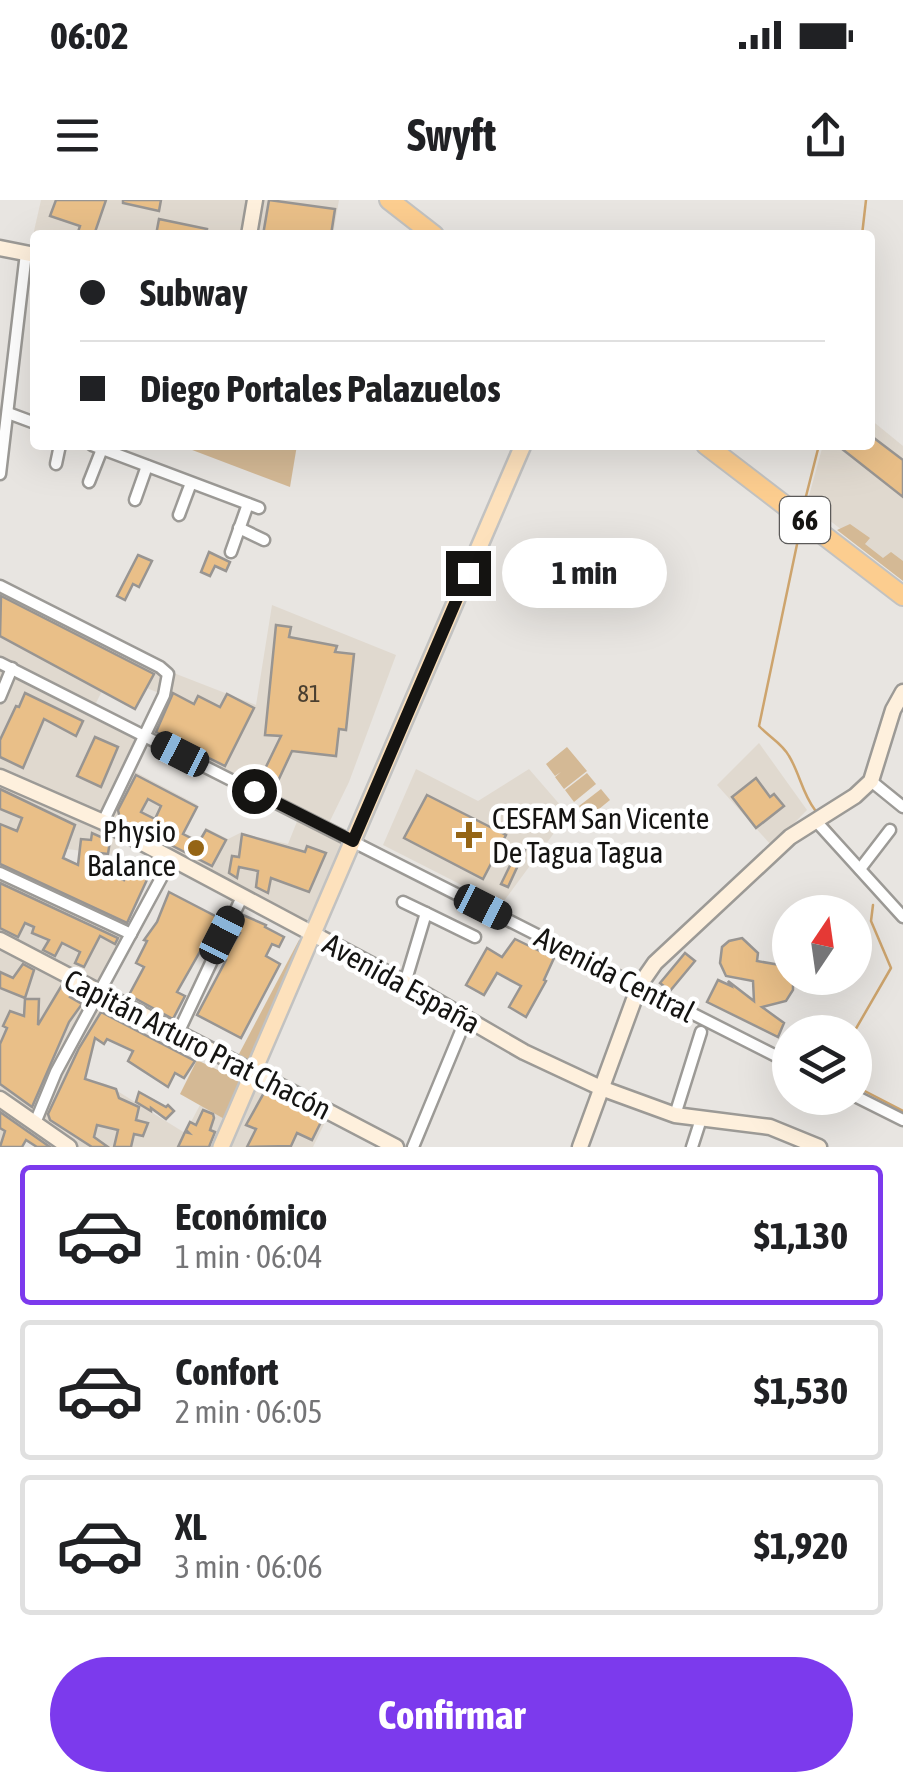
<!DOCTYPE html>
<html lang="es">
<meta charset="utf-8">
<style>
body{margin:0;font-family:"Asap Condensed",sans-serif;background:#f2f2f2;color:#202124;height:100vh;display:flex;flex-direction:column;font-size:38px;white-space:nowrap}
*{box-sizing:border-box;margin:0}
p{font-size:32px;color:#757577}
.icon{flex:none;width:55px;height:55px;fill:none;stroke:currentColor;stroke-width:2;stroke-linecap:round;stroke-linejoin:round}
.map{position:relative;height:947px;overflow:hidden}
.drawer{display:flex;flex-direction:column;background:#fff;flex:1}
.drawer>*{flex:none}
.banner{position:absolute;left:30px;top:30px;width:845px;height:220px;border-radius:10px;box-shadow:0 10px 40px #0002;display:grid;align-content:center;height:220px;padding:0 50px;background:#fff}
.needle{width:65px;rotate:13deg}
.buttons{position:absolute;left:772px;top:695px;display:grid;gap:20px}
.buttons a{display:grid;place-items:center;width:100px;height:100px;border-radius:50%;background:#fff;box-shadow:0 10px 40px #0002;font-size:50px}
.end{position:absolute;width:45px;height:45px;margin:-22px;border:12px solid #151412;background:#fff;box-shadow:0 0 0 5px #fff}
.from{border-radius:50%}
.bubble{position:absolute;height:70px;border-radius:35px;background:#fff;box-shadow:0 10px 40px #0002;font-size:32px;font-weight:700;line-height:70px;text-align:center}
.car{position:absolute;width:30px;height:60px;margin:-30px -15px;border-radius:12px;box-shadow:0 0 8px 2px #0007;background:linear-gradient(#222 24%,#8ab4d8 0 40%,#222 0 76%,#8ab4d8 0 86%,#222 0)}
.banner b{display:flex;align-items:center;gap:35px;height:95px;font-size:38px}
.banner b+b{border-top:2px solid #e0e0e0}
.banner i{width:25px;height:25px;background:#202124}
ul{padding:18px 0 0;list-style:none}
li{display:flex;align-items:center;gap:30px;height:140px;margin:0 20px 15px;padding:0 30px;border:5px solid #e0e0e0;border-radius:10px}
li div{flex:1}
li b{display:block;font-size:38px}
li em{font-style:normal;font-weight:700}
li.current{border-color:#7c3aed}
li>.icon{width:90px;height:90px;stroke-width:1.5}
.button{display:flex;gap:20px;margin-top:auto;padding:20px 50px}
.button a{flex:1;height:115px;border-radius:60px;background:#7c3aed;color:#fff;font-size:40px;font-weight:700;line-height:115px;text-align:center}
.status{display:flex;justify-content:space-between;align-items:center;height:70px;padding:0 50px;background:#fff;direction:ltr}
.status svg{height:28px;fill:currentColor}
header{display:flex;justify-content:space-between;align-items:center;height:130px;padding:0 50px;background:#fff;font-size:45px;font-weight:700}
.map>svg:first-child{display:block}
.built{fill:#e0d9cf}
.green{fill:#d4b995}
.lines{fill:none;stroke-linecap:round;stroke-linejoin:round}
.stream{stroke:#cda46d;stroke-width:2.5}
.building{fill:#e9bf88;stroke:#989592;stroke-width:2.5;fill-rule:evenodd}
.street-casing{stroke:#9c9a96;stroke-width:15}
.secondary-casing{stroke:#9c9a96;stroke-width:19}
.primary-casing{stroke:#c2c2c1;stroke-width:20}
.highway-casing{stroke:#c2c2c1;stroke-width:22}
.street{stroke:#fff;stroke-width:10}
.secondary{stroke:#fef0dd;stroke-width:14}
.primary{stroke:#fde1bc;stroke-width:15}
.highway{stroke:#fccd8f;stroke-width:18}
.route{stroke:#151412;stroke-width:12}
.poi-dot{fill:#956515;stroke:#fff;stroke-width:4}
.labels{text-anchor:middle;dominant-baseline:central;stroke-width:9;stroke-linejoin:round;paint-order:stroke}
.number-label{font-size:25px;fill:#4a3f30}
.shield{fill:#fff;stroke:#5b5a59;stroke-width:2.5}
.shield-label{font-size:28px;font-weight:bold;fill:#151412}
.poi-label{font-size:30px;fill:#151412;stroke:#fff;text-anchor:start}
.street-label{font-size:30px;fill:#151412;stroke:#fff}
</style>
<div class="status"><b>06:02</b><svg viewBox="0 0 49 12"><path d="M0 12V9h3v3zM5 12V6h3v6zM10 12V3h3v9zM15 12V0h3v12zM26 1h20v11H26zM47 4h2v5h-2z"/></svg></div>
<header><svg class="icon" aria-label="menu" viewBox="0 0 24 24"><path d="M4 6h16M4 12h16M4 18h16"/></svg>Swyft<svg class="icon" aria-label="share" viewBox="0 0 24 24"><path d="M12 15V3M7 8l5-5 5 5M5 13v7h14v-7"/></svg></header>
<div class="map">
<svg width="903" height="947" viewBox="0 0 903 947">
<rect width="100%" height="100%" fill="#e8e5e1"/>
<!-- built -->
<g class="built">
<polygon points="41,0 339,0 333,35 35,35 35,41 32,40"/>
<polygon points="870,219 903,246 903,377 807,303 823,245 870,245"/>
<polygon points="0,386 166,470 256,505 272,405 396,455 349,582 328,625 149,534 166,496 111,473 93,509 145,536 128,568 198,605 184,633 199,640 206,628 228,639 240,633 288,644 300,614 353,641 313,734 127,634 115,655 67,649 56,656 40,693 131,734 99,793 116,802 95,838 85,879 106,884 185,933 200,905 226,920 215,947 37,947 26,941 22,947 0,947"/>
<polygon points="759,543 807,610 772,646 717,585"/>
<polygon points="416,569 478,601 529,569 568,614 501,705 383,645"/>
<polygon points="256,880 328,916 313,947 228,947"/>
</g>
<!-- green -->
<g class="green">
<polygon points="179,245 297,245 290,287"/>
<polygon points="850,324 870,338 865,344 883,358 891,352 903,361 903,381 837,330"/>
<polygon points="567,547 587,571 564,589 555,577 561,572 555,576 546,564"/>
<polygon points="587,573 596,584 574,602 565,590"/>
<polygon points="601,589 610,600 588,618 579,606"/>
<polygon points="299,740 303,742 254,858 250,860 239,854"/>
<polygon points="197,860 222,872 228,863 241,870 245,877 226,920 180,894"/>
</g>
<g class="lines">
<!-- stream -->
<g class="stream">
<polyline points="862,35 866,0"/>
<polyline points="803,308 819,245"/>
<path d="M800,330L759,526C769,537 782,543 789,556C800,574 802,593 815,610"/>
<polyline points="828,625 843,643"/>
<polyline points="854,832 891,768 871,721 873,705"/>
<polyline points="855,886 903,911"/>
</g>
</g>
<!-- building -->
<g class="building">
<polygon points="56,0 106,0 94,35 77,35 80,26 50,16"/>
<polygon points="123,0 161,0 159,11 123,3"/>
<polygon points="269,0 335,9 331,35 263,35"/>
<polygon points="159,19 207,29 206,35 156,35"/>
<polygon points="870,235 903,260 903,297 837,245 870,245"/>
<polygon points="209,352 230,362 226,371 215,366 210,376 201,372"/>
<polygon points="138,355 152,361 139,387 133,384 125,400 117,396"/>
<polygon points="1,396 154,474 135,509 0,436"/>
<polygon points="276,425 291,427 289,437 337,446 335,452 354,454 346,530 339,529 336,556 292,551 277,583 264,577 263,573 281,536 265,535"/>
<polygon points="25,493 83,521 76,536 44,519 23,568 0,557 0,540 16,506 19,507"/>
<polygon points="173,493 194,504 198,496 220,507 227,494 254,508 225,566 156,532"/>
<polygon points="95,537 118,547 101,587 77,576"/>
<path d="M136,575L197,607L183,634L199,642L206,630L226,640L212,666L120,619L118,610ZM148,599L161,606L155,619L141,612Z"/>
<polygon points="756,578 770,597 774,594 784,606 756,628 732,597"/>
<polygon points="0,589 75,625 63,658 78,665 81,639 91,640 92,633 110,641 108,654 90,652 88,669 104,671 124,680 127,674 135,678 139,667 151,671 127,723 0,664 0,624 17,631 22,618 0,609"/>
<polygon points="427,595 506,635 483,679 404,638"/>
<polygon points="242,634 305,652 307,646 326,653 309,692 271,678 268,693 256,687 258,671 239,667 237,678 229,673 232,656 239,657"/>
<polygon points="519,647 525,650 508,687 501,684"/>
<polygon points="0,683 118,738 115,744 100,736 84,767 75,763 80,752 62,743 55,756 43,750 49,740 32,733 34,727 25,723 18,737 0,728"/>
<polygon points="169,692 219,718 177,792 185,796 173,819 129,795 144,767 136,763 147,741 144,740 157,722"/>
<polygon points="243,715 266,725 265,727 284,737 279,747 272,744 266,756 280,764 241,838 197,815 226,760 223,759 240,733 236,731"/>
<polygon points="742,738 758,753 757,761 780,765 790,770 790,778 793,778 793,790 786,801 762,807 784,823 778,837 707,802 718,780 731,786 728,781 754,801 753,781 726,776 720,763 722,747 729,741"/>
<polygon points="515,739 554,758 544,780 546,781 526,817 509,807 521,786 497,773 484,795 466,785 487,748 502,757"/>
<polygon points="685,753 695,761 670,791 660,783"/>
<polygon points="23,764 34,770 25,798 0,788 0,772 13,778"/>
<polygon points="62,785 74,791 70,797 82,804 69,822 32,907 0,884 0,844 7,828 3,826 10,811 24,816 25,799 39,799 38,825"/>
<polygon points="101,812 195,861 184,878 175,873 168,887 128,861 133,851 107,839 104,844 95,838 85,879 116,889 119,898 139,907 136,920 148,923 143,936 134,934 131,947 114,947 118,930 97,925 94,937 108,947 92,947 50,920 48,914 79,848"/>
<polygon points="265,891 322,920 312,940 297,933 291,946 247,947 256,929 246,925"/>
<polygon points="139,892 166,907 168,905 174,911 166,919 151,908 151,911 136,902"/>
<polygon points="203,910 213,914 214,918 210,930 215,932 209,947 178,947 185,932 189,933 186,930 190,922 196,925"/>
<polygon points="0,912 50,947 37,947 26,940 22,947 0,947 5,931 0,928"/>
</g>
<g class="lines">
<defs>
<g id="street">
<polyline points="8,213 35,223"/>
<polyline points="92,245 259,308"/>
<polyline points="56,264 60,245"/>
<polyline points="0,274 26,53"/>
<polyline points="89,282 102,249"/>
<polyline points="135,300 147,266"/>
<polyline points="179,315 191,283"/>
<polyline points="239,328 264,340"/>
<polyline points="231,352 248,304"/>
<polyline points="0,386 160,467 168,474 164,495 103,622"/>
<polyline points="0,463 790,863"/>
<polyline points="0,497 12,468"/>
<polyline points="871,581 903,607"/>
<polyline points="815,620 903,717"/>
<polyline points="860,669 890,630"/>
<polyline points="0,673 131,734"/>
<polyline points="403,702 426,713"/>
<polyline points="405,783 426,713 475,737"/>
<polyline points="178,833 242,697"/>
<polyline points="855,896 903,920"/>
<polyline points="675,915 701,832"/>
<polyline points="35,923 56,872 172,658"/>
<polyline points="413,947 466,819"/>
<polyline points="692,947 701,919"/>
</g>
<g id="secondary">
<polyline points="249,35 255,0"/>
<polyline points="0,48 35,55"/>
<polyline points="0,577 103,622 405,783 524,852 601,888 675,915 770,927 819,947"/>
<polyline points="0,740 396,947"/>
<polyline points="0,899 69,947"/>
<polyline points="580,947 639,786 655,763 790,637 855,596 871,581 893,510 903,492"/>
</g>
<polyline id="primary" points="221,947 523,245"/>
<g id="highway">
<polyline points="389,0 434,35"/>
<polyline points="706,245 903,396"/>
</g>
</defs>
<!-- street casing -->
<use href="#street" class="street-casing"/>
<!-- secondary casing -->
<use href="#secondary" class="secondary-casing"/>
<!-- primary casing -->
<use href="#primary" class="primary-casing"/>
<!-- highway casing -->
<use href="#highway" class="highway-casing"/>
<!-- street -->
<use href="#street" class="street"/>
<!-- secondary -->
<use href="#secondary" class="secondary"/>
<!-- primary -->
<use href="#primary" class="primary"/>
<!-- highway -->
<use href="#highway" class="highway"/>
</g>
<g class="lines">
<!-- route -->
<polyline class="route" points="254,591 353,641 468,373"/>
</g>
<!-- markers -->
<g class="poi-dot">
<path d="M464 620h10v10h10v10h-10v10h-10v-10h-10v-10h10z"/>
<circle cx="196" cy="648" r="10"/>
</g>
<g class="labels">
<!-- number labels -->
<g class="number-label">
<text x="309" y="493">81</text>
</g>
<!-- shield labels -->
<rect class="shield" x="780" y="297" width="50" height="46" rx="8"/>
<g class="shield-label">
<text x="805" y="320">66</text>
</g>
<!-- poi labels -->
<g class="poi-label">
<text x="492" y="618">CESFAM San Vicente<tspan x="492" dy="34">De Tagua Tagua</tspan></text>
<text x="176" y="631" text-anchor="end">Physio<tspan x="176" dy="34">Balance</tspan></text>
</g>
<!-- street labels -->
<g class="street-label">
<text transform="translate(615 774) rotate(27)">Avenida Central</text>
<text transform="translate(402 783) rotate(29)">Avenida España</text>
<text transform="translate(198 844) rotate(27)">Capitán Arturo Prat Chacón</text>
</g>
</g>
</svg>
<div class="buttons">
<a><svg class="needle" viewBox="-14 -14 28 28"><path d="M0-13l5 13h-10z" fill="#e53935"/><path d="M0 13l5-13h-10z" fill="#757577"/></svg></a>
<a><svg class="icon" aria-label="layers" viewBox="0 0 24 24"><path d="M12 4l9 5-9 5-9-5zM3 14l9 5 9-5"/></svg></a>
</div>
<i class="end from" style="left:254px;top:591px"></i>
<i class="end" style="left:468px;top:373px"></i>
<div class="bubble" style="left:502px;top:338px;width:165px">1 min</div>
<i class="car" style="left:180px;top:554px;rotate:297deg"></i>
<i class="car" style="left:483px;top:707px;rotate:117deg"></i>
<i class="car" style="left:222px;top:735px;rotate:27deg"></i>
<div class="banner">
<b><i class="from"></i>Subway</b>
<b><i></i>Diego Portales Palazuelos</b>
</div>
</div>
<section class="drawer">
<ul>
<li class="current"><svg class="icon" aria-label="car" viewBox="0 0 24 24"><path d="M5 17H2v-5l4-1 3-4h7l3 4 3 1v5h-3M9 17h6M6 11h13"/><circle cx="7" cy="17" r="2"/><circle cx="17" cy="17" r="2"/></svg><div><b>Económico</b><p>1 min · 06:04</p></div><em>$1,130</em></li>
<li><svg class="icon" aria-label="car" viewBox="0 0 24 24"><path d="M5 17H2v-5l4-1 3-4h7l3 4 3 1v5h-3M9 17h6M6 11h13"/><circle cx="7" cy="17" r="2"/><circle cx="17" cy="17" r="2"/></svg><div><b>Confort</b><p>2 min · 06:05</p></div><em>$1,530</em></li>
<li><svg class="icon" aria-label="car" viewBox="0 0 24 24"><path d="M5 17H2v-5l4-1 3-4h7l3 4 3 1v5h-3M9 17h6M6 11h13"/><circle cx="7" cy="17" r="2"/><circle cx="17" cy="17" r="2"/></svg><div><b>XL</b><p>3 min · 06:06</p></div><em>$1,920</em></li>
</ul>
<div class="button"><a>Confirmar</a></div>
</section>
